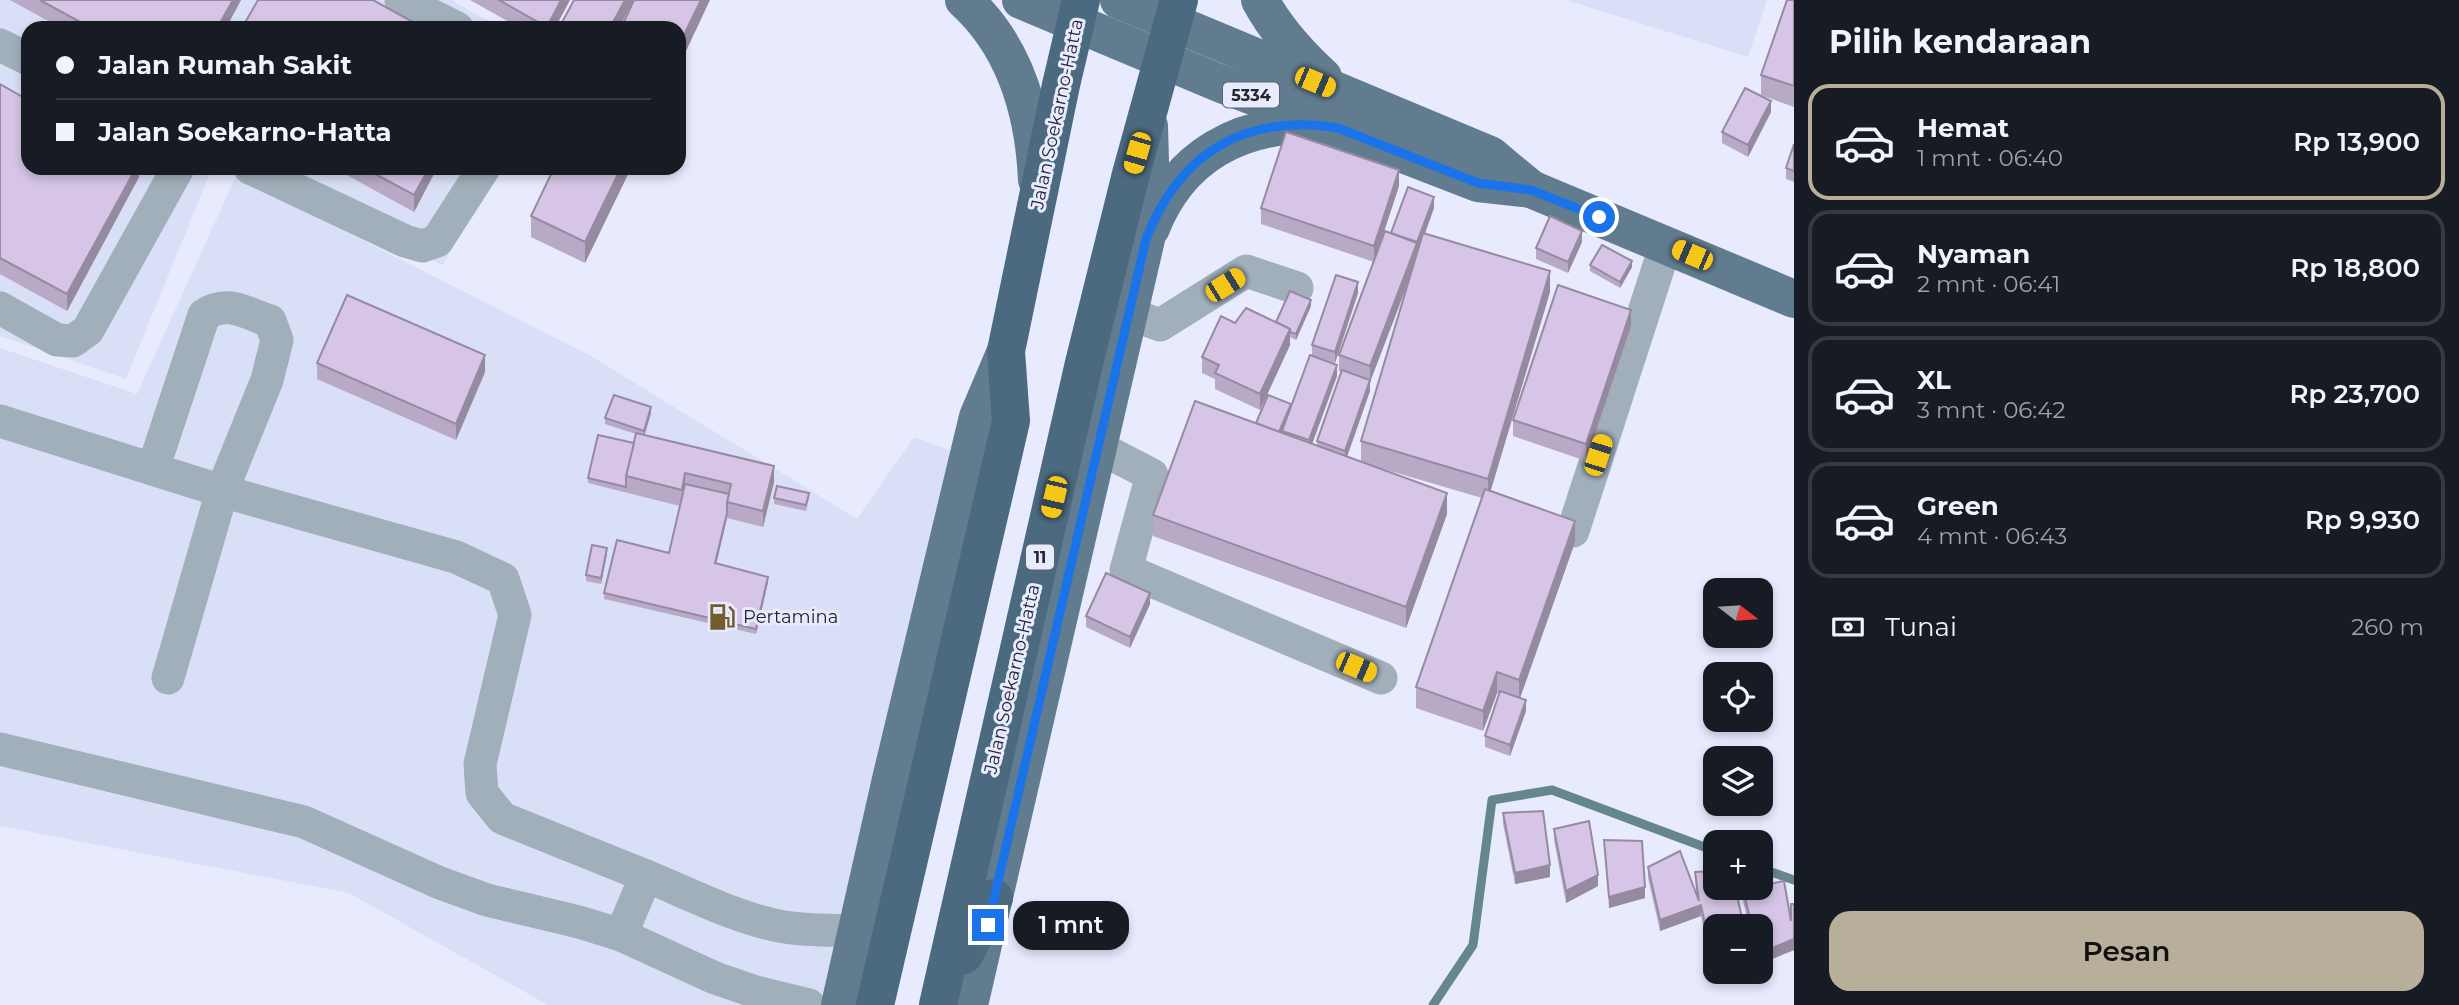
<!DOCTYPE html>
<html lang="id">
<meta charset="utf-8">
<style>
body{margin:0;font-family:Montserrat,sans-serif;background:#20242c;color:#f1f3f6;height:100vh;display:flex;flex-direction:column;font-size:26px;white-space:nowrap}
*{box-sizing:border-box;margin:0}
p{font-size:23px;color:#9ea1a6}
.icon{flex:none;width:38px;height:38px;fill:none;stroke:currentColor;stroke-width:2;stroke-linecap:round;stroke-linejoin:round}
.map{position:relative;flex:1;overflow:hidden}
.drawer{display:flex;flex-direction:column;background:#171b24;width:665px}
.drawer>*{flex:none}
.top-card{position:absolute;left:21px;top:21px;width:665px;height:154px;border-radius:21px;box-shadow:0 4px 10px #0003;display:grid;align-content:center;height:154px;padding:0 35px;background:#171b24}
.needle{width:46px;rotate:107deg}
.controls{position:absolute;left:1703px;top:578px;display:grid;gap:14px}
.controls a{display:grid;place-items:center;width:70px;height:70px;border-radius:14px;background:#171b24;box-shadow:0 4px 10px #0003;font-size:35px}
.end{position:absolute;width:32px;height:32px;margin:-16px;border:9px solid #1a73e8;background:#fff;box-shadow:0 0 0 4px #fff}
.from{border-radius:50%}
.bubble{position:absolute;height:49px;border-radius:21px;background:#171b24;box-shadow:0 4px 10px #0003;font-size:23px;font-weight:600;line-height:49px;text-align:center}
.car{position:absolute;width:21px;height:42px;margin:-21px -10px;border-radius:9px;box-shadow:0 0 5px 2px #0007;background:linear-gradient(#f5c518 24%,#345 0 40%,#f5c518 0 76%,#345 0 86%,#f5c518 0)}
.top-card b{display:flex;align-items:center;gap:24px;height:66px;font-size:26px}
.top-card b+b{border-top:2px solid #363941}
.top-card i{width:18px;height:18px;background:#f1f3f6}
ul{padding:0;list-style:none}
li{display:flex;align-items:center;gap:21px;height:116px;margin:0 14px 10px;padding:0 21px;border:4px solid #363941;border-radius:21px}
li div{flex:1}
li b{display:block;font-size:26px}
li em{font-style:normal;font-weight:600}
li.current{border-color:#b8af9b}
li>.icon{width:63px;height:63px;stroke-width:1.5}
h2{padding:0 35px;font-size:32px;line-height:84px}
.pay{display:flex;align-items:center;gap:18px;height:77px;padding:0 35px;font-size:26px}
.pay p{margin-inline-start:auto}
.primary-button{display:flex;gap:14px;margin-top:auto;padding:14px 35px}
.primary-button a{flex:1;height:80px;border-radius:21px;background:#b8af9b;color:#111;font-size:28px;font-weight:600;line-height:80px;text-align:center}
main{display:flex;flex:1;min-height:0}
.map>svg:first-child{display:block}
.built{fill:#d9dff6}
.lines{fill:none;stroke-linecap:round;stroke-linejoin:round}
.stream{stroke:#66868e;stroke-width:9}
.minor{stroke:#a1afba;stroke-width:33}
.major{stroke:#627c8f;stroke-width:38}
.highway{stroke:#4b697f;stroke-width:38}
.wall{fill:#b8a9c6;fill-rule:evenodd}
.shaded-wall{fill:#968aa1}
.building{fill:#d6c5e6;stroke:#968aa1;stroke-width:2}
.route{stroke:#1a73e8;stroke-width:9}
.labels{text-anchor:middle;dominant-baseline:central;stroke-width:6;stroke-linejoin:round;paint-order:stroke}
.shield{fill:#e7ebfd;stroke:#5e606b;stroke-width:2}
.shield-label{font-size:16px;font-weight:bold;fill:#24252d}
.street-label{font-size:18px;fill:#24252d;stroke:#e7ebfd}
.poi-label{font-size:18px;fill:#24252d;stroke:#e7ebfd;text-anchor:start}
</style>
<main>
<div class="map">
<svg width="1794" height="1005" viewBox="0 0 1794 1005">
<rect width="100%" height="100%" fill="#e7ebfd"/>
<!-- built -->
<g class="built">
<polygon points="0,0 451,0 501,28 28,28 28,168 212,168 126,379 0,336"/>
<polygon points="1566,0 1767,0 1748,57"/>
<polygon points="222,168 496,168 443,265"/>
<polygon points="236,176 589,355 857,519 914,437 955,452 829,1005 548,1005 349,893 0,826 0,348 137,394"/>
</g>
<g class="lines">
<!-- stream -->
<g class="stream">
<polyline points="1760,868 1794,880"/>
<polyline points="1433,1005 1473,945 1492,800 1552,790 1715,851"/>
</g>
<!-- minor -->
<g class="minor">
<polyline points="401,0 457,28"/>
<polyline points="0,45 28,59"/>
<polyline points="250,168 405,241 422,246 437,241 484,168"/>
<polyline points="0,308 57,340 73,341 88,330 178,168"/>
<polyline points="1130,314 1160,325 1246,271 1297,288"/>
<polyline points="0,421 222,491 456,557 503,579 515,615 480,764 482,793 502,818 646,876 621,935"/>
<polyline points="1098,447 1152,475 1126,570 1381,678"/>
<path d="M153,469L204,315C227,299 246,313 270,321L277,340L267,380L222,491L168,678"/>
<polyline points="1573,531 1666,244"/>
<polyline points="0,749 304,822 440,883 487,900 579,922 621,935 715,978 756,992 809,1005"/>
<path d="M646,876C688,893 730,915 774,925C801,931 829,930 857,931"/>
</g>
<!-- major -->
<g class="major">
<path d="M964,0C1015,46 1034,113 1037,180"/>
<polyline points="1021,0 1219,83 1478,183 1531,189 1794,299"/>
<polyline points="1119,0 1490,155 1531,189"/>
<path d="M1260,0C1276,30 1298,54 1323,77"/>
<path d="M1151,228C1179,156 1240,123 1315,125"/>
<polyline points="840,1005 892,775 978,417 1006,351"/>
<polyline points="969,1005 1146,239 1151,197 1149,126"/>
</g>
<!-- highway -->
<g class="highway">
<polyline points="964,955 994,898"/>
<polyline points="875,1005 1011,421 1006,351 1061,85 1081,0"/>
<polyline points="938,1005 1084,363 1131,174 1179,0"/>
</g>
</g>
<!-- wall -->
<g class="wall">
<polygon points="10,0 241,0 226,28 61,28"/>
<polygon points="470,0 570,0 555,28 520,28"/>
<polygon points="1794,0 1794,107 1761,95 1761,75"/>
<polygon points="0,84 139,168 139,177 67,311 0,274"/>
<polygon points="1771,112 1748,157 1722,143 1722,132"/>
<polygon points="1794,144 1794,182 1786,179 1786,168"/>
<polygon points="334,168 437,168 414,212"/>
<polygon points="554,168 631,168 585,263 531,237 531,216"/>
<path d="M1399,186L1376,256L1391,233L1434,208L1425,234L1550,292L1490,491L1575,542L1520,698L1526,711L1510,756L1485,747V736L1500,694L1497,693L1483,731L1416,708V687L1482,498L1363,463L1447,514L1406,628L1153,536V515L1256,423L1291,407L1312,355V345L1358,293L1335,363L1319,358L1337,376L1312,444L1317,446V441L1341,372L1339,371V355L1374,262L1261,224V208ZM1408,283L1361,441V462L1347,457L1370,391V382Z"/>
<polygon points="1582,242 1568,273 1536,259 1536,248"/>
<polygon points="1590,265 1632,267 1620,288 1590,271"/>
<polygon points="1311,306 1296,340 1290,337 1290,345 1260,410 1215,389 1215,379 1202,373 1202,357 1235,323 1276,322"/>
<polygon points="1631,326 1586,461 1513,436 1513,420"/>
<polygon points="317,363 485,372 456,440 317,379"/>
<polygon points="651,413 644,435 774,482 763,527 727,518 716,564 768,582 756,634 604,599 604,593 669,553 680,506 588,483 588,478 634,443 636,434 605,424 605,418"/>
<polygon points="774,498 809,498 806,511 774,504"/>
<polygon points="607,554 601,584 586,581 586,575"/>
<polygon points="1150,604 1130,648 1086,627 1086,616"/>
<polygon points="1503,813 1550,877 1515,884 1503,824"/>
<polygon points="1554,829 1598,886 1566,903 1554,840"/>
<polygon points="1604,840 1645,898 1609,908"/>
<polygon points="1648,867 1696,894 1695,872 1742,926 1707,946 1701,916 1660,931 1648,878"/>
<polygon points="1743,890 1791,917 1794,950 1760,964 1760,926 1749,926 1743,901"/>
</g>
<!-- shaded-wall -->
<g class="shaded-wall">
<polygon points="233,0 241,0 226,28 217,28"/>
<polygon points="561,0 570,0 555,28 547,28"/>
<polygon points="625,0 634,0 619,28 610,28"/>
<polygon points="701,0 710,0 679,66 679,45"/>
<polygon points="1771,101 1771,112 1748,157 1748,145"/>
<polygon points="136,168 139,168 139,177 67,311 67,294"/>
<polygon points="429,168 437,168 414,212 414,195"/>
<polygon points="621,168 631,168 585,263 585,242"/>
<polygon points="1399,170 1399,186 1374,262 1374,246"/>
<polygon points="1434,197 1434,208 1417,254 1417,242"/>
<polygon points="1582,231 1582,242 1568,273 1568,262"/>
<polygon points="1417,243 1417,259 1370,382 1370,391 1345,462 1345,451 1370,380 1370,366"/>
<polygon points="1632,261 1632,267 1620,288 1620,282"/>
<polygon points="1550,271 1550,292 1488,500 1488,479"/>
<polygon points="1358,282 1358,293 1335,363 1335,352"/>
<polygon points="1311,300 1311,306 1296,340 1296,334"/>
<polygon points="1631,310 1631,326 1586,461 1586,444"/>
<polygon points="1290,329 1290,345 1260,410 1260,394"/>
<polygon points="485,355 485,372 456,440 456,424"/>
<polygon points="1337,365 1337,376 1309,452 1309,440"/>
<polygon points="1291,404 1291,410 1279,439 1279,433"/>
<polygon points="651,407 651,413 644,437 644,431"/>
<polygon points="774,466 774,482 763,527 763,511"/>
<polygon points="685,473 685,490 682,506 682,490"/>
<polygon points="1447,493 1447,514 1406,628 1406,607"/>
<polygon points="727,513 727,518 715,569 715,563"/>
<polygon points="1575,521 1575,542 1519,701 1519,680"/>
<polygon points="607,548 607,554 601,584 601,578"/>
<polygon points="768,577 768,582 756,634 756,629"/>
<polygon points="1150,593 1150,604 1130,648 1130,637"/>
<polygon points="1497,672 1497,693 1483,731 1483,711"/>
<polygon points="1526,700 1526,711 1510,756 1510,745"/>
<polygon points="1550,865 1550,877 1515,884 1515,873"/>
<polygon points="1598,875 1598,886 1566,903 1566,891"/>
<polygon points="1645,887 1645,898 1609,908 1609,897"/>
<polygon points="1701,905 1701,916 1660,931 1660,920"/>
<polygon points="1742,918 1742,926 1725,926"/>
<polygon points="1715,930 1715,942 1707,946 1707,934"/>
<polygon points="1794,939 1794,950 1760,964 1760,953"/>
</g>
<!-- building -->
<g class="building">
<polygon points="40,0 233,0 217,28 91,28"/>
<polygon points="258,0 373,0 424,28 242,28"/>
<polygon points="499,0 561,0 547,27"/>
<polygon points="574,0 625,0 610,28 559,28"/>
<polygon points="634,0 701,0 679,45 679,28 621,28"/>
<polygon points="1787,0 1794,0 1794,86 1761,75"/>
<polygon points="0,84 28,100 28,168 136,168 67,294 0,258"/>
<polygon points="1745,88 1771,101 1748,145 1722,132"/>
<polygon points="1286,132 1399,170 1374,246 1261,208"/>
<polygon points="1794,144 1794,171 1786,168"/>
<polygon points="364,168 429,168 414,195"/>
<polygon points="554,168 621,168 585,242 531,216"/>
<polygon points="1408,187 1434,197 1417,242 1391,233"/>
<polygon points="1550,216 1582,231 1568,262 1536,248"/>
<polygon points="1385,231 1417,243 1370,366 1339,355"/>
<polygon points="1423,233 1550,271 1488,479 1361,441"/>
<polygon points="1602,245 1632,261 1620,282 1590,265"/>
<polygon points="1336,275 1358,282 1335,352 1312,345"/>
<polygon points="1558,285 1631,310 1586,444 1513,420"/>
<polygon points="1290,291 1311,300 1296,334 1290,332 1290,329 1276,322"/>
<polygon points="347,295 485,355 456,424 317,363"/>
<polygon points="1246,308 1290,329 1260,394 1215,373 1219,365 1202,357 1221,316 1235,323"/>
<polygon points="1310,355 1337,365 1309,440 1282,431"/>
<polygon points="1342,370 1370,380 1345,451 1317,441"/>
<polygon points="614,395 651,407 644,431 605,418"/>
<polygon points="1268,395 1291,404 1279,432 1256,423"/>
<polygon points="1195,401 1447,493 1406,607 1153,515"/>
<polygon points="636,433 774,466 763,511 727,502 731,484 685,473 682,490 626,476"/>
<polygon points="598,435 634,443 626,476 626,487 588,478"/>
<polygon points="685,484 729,494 727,502 727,513 715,563 768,577 756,629 604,593 617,540 669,553"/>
<polygon points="777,486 809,493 806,505 774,498"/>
<polygon points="1485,489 1575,521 1519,680 1497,672 1483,711 1416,687"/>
<polygon points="592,545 607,548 601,578 586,575"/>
<polygon points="1106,573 1150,593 1130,637 1086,616"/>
<polygon points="1500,691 1526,700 1510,745 1485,736"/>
<polygon points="1543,811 1550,865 1515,873 1503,813"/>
<polygon points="1589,821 1598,875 1566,891 1554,829"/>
<polygon points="1604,840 1642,841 1645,887 1609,897"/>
<polygon points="1680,851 1699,901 1695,872 1715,871 1715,887 1735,887 1742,918 1725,926 1715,926 1715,930 1707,934 1701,905 1660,920 1648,867"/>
<polygon points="1784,881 1791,921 1791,904 1794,904 1794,939 1760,953 1760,926 1752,926 1743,890 1760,887 1760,886"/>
</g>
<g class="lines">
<!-- route -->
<path class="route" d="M988,925L1146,239C1180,152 1246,113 1338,128L1478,183L1531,190L1599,217"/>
</g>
<!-- icons -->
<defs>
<symbol id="fuel-bare" viewBox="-9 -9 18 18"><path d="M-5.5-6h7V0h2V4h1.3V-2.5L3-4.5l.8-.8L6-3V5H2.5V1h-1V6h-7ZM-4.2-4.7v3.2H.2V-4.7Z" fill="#735c2c" stroke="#e7ebfd" stroke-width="2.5" paint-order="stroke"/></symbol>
</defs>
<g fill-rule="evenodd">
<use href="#fuel-bare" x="703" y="598" width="38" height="38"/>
</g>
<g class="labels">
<!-- shield labels -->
<g class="shield">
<rect x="1223" y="82.5" width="56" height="25" rx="5"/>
<rect x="1026" y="544.5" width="28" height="25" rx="5"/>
</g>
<g class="shield-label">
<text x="1251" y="95">5334</text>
<text x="1040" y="557">11</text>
</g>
<!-- street labels -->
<g class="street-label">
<text transform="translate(1057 114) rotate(-78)">Jalan Soekarno-Hatta</text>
<text transform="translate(1012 679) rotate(-77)">Jalan Soekarno-Hatta</text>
</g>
<!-- poi labels -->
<g class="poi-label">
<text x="743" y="617">Pertamina</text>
</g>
</g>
</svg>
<div class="controls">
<a><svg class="needle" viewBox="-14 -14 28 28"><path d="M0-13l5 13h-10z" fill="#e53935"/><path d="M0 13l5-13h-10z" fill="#9ea1a6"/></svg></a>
<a><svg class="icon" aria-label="locate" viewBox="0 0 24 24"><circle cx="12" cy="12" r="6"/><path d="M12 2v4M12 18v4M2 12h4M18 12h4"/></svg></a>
<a><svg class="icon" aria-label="layers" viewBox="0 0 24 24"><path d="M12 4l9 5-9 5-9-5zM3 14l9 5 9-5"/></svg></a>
<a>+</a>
<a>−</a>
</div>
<i class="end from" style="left:1599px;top:217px"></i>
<i class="end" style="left:988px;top:925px"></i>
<div class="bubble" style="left:1013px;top:901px;width:116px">1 mnt</div>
<i class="car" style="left:1315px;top:82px;rotate:113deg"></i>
<i class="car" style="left:1137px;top:153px;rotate:196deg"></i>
<i class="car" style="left:1692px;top:255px;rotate:293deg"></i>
<i class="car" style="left:1225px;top:285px;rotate:58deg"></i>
<i class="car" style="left:1598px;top:455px;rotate:18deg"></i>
<i class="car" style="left:1054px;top:497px;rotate:193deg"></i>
<i class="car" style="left:1356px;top:667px;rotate:113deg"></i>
<div class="top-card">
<b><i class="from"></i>Jalan Rumah Sakit</b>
<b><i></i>Jalan Soekarno-Hatta</b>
</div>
</div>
<section class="drawer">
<h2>Pilih kendaraan</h2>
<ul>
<li class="current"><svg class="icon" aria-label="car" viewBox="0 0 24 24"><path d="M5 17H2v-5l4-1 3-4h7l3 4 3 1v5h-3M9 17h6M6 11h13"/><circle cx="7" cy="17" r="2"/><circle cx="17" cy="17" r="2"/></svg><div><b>Hemat</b><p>1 mnt · 06:40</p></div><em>Rp 13,900</em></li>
<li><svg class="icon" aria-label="car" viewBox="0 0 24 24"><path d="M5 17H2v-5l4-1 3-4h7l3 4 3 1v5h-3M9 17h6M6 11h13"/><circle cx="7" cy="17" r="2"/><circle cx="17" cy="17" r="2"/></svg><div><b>Nyaman</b><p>2 mnt · 06:41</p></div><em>Rp 18,800</em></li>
<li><svg class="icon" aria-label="car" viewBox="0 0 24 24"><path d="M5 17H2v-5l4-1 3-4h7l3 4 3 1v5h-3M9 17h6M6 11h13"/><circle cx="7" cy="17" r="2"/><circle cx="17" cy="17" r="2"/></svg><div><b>XL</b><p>3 mnt · 06:42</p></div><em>Rp 23,700</em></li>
<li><svg class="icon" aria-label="car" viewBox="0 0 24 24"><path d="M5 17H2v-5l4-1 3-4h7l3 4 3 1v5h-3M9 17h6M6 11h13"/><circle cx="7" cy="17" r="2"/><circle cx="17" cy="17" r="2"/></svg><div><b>Green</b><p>4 mnt · 06:43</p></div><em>Rp 9,930</em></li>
</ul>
<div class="pay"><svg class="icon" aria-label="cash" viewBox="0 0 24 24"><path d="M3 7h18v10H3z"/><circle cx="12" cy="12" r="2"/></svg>Tunai<p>260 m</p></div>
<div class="primary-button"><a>Pesan</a></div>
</section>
</main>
